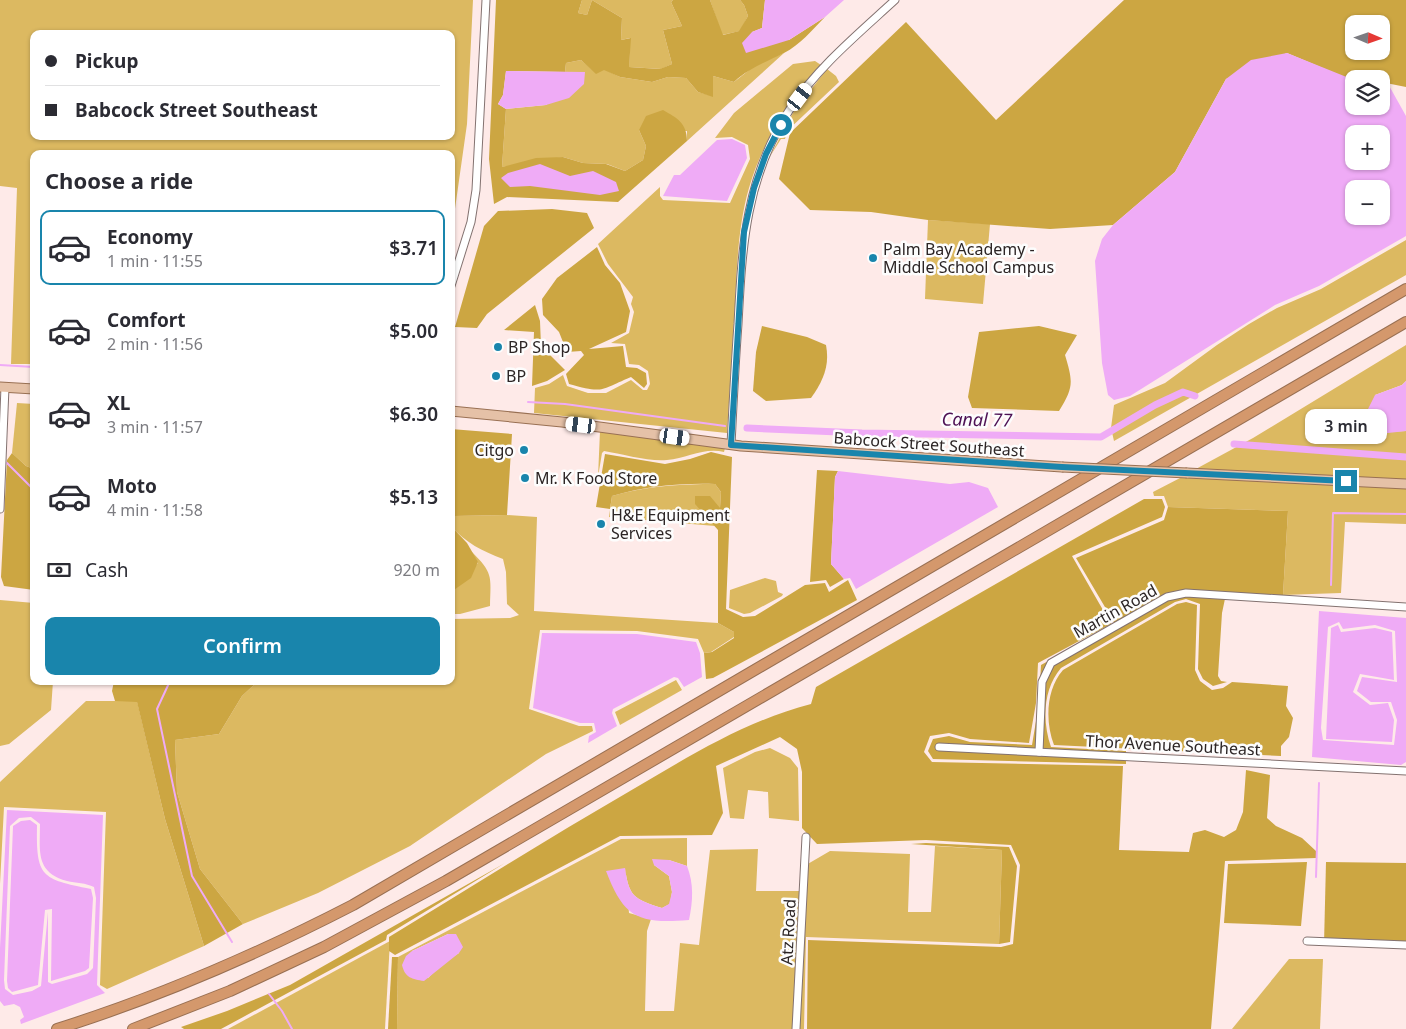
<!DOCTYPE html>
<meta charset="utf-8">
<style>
body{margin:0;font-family:"Noto Sans",sans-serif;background:#f2f2f3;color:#2b2b33;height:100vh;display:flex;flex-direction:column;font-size:19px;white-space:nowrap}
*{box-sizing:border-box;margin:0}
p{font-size:16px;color:#7c7c81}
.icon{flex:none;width:28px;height:28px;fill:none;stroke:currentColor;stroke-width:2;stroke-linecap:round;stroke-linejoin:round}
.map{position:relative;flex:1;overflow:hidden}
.side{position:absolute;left:30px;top:150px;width:425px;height:535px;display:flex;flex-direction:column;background:#fff;border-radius:10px;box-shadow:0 1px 4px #0004}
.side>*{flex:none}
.banner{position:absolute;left:30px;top:30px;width:425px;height:110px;border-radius:10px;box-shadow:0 1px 4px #0004;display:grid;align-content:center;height:110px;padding:0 15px;background:#fff}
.needle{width:32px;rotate:92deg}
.tools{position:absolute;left:1345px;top:15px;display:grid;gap:10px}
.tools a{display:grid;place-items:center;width:45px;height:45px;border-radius:10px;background:#fff;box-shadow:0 1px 4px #0004;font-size:25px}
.end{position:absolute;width:22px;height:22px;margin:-11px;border:6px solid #1985ac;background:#fff;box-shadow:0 0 0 2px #fff}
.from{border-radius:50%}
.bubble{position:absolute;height:35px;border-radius:10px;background:#fff;box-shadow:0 1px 4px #0004;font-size:16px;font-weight:600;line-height:35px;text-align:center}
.car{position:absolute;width:15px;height:30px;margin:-15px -8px;border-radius:6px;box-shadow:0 0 4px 1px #0007;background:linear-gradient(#fff 24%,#345 0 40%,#fff 0 76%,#345 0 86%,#fff 0)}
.banner b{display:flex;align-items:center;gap:18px;height:48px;font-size:19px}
.banner b+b{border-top:1px solid #e1e1e2}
.banner i{width:12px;height:12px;background:#2b2b33}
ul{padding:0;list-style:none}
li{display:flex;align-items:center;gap:15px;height:75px;margin:0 10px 8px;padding:0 5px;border:2px solid transparent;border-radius:10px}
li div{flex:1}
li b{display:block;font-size:19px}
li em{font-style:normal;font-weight:600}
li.selected{border-color:#1985ac}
li>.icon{width:45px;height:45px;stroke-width:1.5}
h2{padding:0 15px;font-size:22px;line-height:60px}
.pay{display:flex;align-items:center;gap:12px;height:55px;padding:0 15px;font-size:19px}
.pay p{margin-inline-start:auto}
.cta{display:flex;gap:10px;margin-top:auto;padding:10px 15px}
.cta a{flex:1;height:58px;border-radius:10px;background:#1985ac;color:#fff;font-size:20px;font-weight:600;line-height:58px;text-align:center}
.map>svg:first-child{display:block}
.green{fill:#dcb961;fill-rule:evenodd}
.forest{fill:#cca642;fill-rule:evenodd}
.water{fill:#efabf6;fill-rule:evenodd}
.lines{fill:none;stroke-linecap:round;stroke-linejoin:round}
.stream{stroke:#efabf6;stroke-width:2}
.canal{stroke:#efabf6;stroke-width:7}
.minor-casing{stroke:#837270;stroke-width:9}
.major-casing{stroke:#997053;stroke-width:11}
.highway-casing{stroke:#997053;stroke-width:12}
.minor{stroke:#fff;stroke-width:7}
.major{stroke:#e5c1a7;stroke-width:9}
.highway{stroke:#d4986c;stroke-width:10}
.major-bridge-casing{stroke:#997053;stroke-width:11;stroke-linecap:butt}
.major-bridge{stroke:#e5c1a7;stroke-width:9}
.route{stroke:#1985ac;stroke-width:6}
.poi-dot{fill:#1985ac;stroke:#fdfdfd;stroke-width:2}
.labels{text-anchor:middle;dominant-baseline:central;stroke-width:5;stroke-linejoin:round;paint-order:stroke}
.poi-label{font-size:16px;fill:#2c2525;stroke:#fdfdfd;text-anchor:start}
.street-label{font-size:16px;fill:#2c2525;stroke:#fdfdfd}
.water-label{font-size:18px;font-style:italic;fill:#4d1154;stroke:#fdfdfd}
</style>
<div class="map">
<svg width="1406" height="1029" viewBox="0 0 1406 1029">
<rect width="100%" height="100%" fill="#feeae8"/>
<!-- green -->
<g class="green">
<path d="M0,0H473L467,124L451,237V154H34V364H11L17,188L0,186ZM34,34H451V136H34Z"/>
<polygon points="582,0 673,0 671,2 682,26 663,30 672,64 661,69 629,67 630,38 621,40 622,18 592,0 587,15 578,13"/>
<polygon points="710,0 740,0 744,5 748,16 740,31 722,35"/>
<polygon points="784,53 687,141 687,131 639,130 646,146 643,160 625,171 607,164 583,163 563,157 502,167 506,109 546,105 584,72 565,72 566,63 581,60 596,73 604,69 620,77 652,82 668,77 686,78 698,92 713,96 713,76 734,82 758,63"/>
<path d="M815,61L821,65C788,98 762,144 749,188C738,226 737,266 735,305C732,347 730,390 727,433L534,413L535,388L549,384L563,375L567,386L588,393H606L631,380L643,390H647L650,384L648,371L639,365L629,364L625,344L611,343L629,333L634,312L631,304L633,297L608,264L598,244L660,187V196L663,200L730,203L750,159L748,145L732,137L715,138L734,113L793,64Z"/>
<polygon points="827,69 836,76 839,82 787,131 785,139 781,139 769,158 794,111"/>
<polygon points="928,220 990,224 983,304 925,299"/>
<polygon points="1406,240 1406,275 1114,441 1111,428 1114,405 1165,383 1217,345 1249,324 1277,308 1321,289"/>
<polygon points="1406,345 1406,381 1402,385 1375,395 1386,432 1406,431 1406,481 1194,470 1253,438"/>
<polygon points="17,403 34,404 34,469 26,466 12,453"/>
<path d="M600,431L725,448L724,452C705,447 687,458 667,460C650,462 622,454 604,451L602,453L598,477Z"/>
<polygon points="1182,477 1406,488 1406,524 1345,522 1341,593 1283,595 1288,511 1168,507 1164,496 1154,496 1153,492"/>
<path d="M703,484H715L721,492L720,508L708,518L715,526L609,517L612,496C642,487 671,485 703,484Z"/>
<path d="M507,515L537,517L534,611L718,623L734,632V637L711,652L704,653L698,639L637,631L540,630L529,709L579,726H592L593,731L546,754L410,846L318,893L243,924L200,869L177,792L175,740L219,734L242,696L258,681H451V619L510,618L519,615L507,604L506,572L503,559C482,551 466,543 451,526V518L455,516Z"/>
<path d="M471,551C493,573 491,575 490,606L460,614H451V592L478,563Z"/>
<polygon points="765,578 776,581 778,592 783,594 782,596 750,613 744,614 729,608 730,590"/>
<polygon points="0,600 34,603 34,681 53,681 51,710 9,744 0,746"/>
<polygon points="676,680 682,690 620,725 615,712"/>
<polygon points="86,701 137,701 165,819 204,946 107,989 100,985 106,812 4,807 0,884 0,782"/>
<polygon points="770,748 790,758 798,768 799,821 769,818 768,792 748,790 744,819 730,818 723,768 755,752"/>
<path d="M687,838V866L669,860L654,865L669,876L672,892L670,904L662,908C634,899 629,897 625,868L629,913L651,919L647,931L645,1011H674L680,943L699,945L710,850L758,849L756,891H802L806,865L830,851L910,854L908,912H931L935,846L1002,850L999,944L806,937L804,1029H397L398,957L621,839ZM448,934L459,953L443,963L428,978L412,951Z"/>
<polygon points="390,941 385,1029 228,1029"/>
<polygon points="1289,959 1323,959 1320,1029 1232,1029"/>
</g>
<!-- forest -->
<g class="forest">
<path d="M496,0H582L578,13L587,15L592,0L622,18L621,40L631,38L629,67L660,69L672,64L663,30L682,26L671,2L673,0H710L723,35L739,31L748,16L744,5L740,0H765L762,28L752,32L789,40L825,17C812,30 800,45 784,53C766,62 749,68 734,82L713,76V97L698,92L686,78L668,77L652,82L620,77L604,70L596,74L581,60L566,63L565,72L506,71L503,95L498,104L506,109L502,167L536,158L563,157L583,163L606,164L625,171L643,160L646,146L639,130L646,116L663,110C677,118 687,123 687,141L618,202L507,197L494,204L489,159Z"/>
<path d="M1124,0H1406V87L1381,82V79L1351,80L1287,53L1226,79L1175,172L1113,225L1050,229L928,220L871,212L810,210L779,179L790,133L906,22L996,120ZM1354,24H1381V51H1354Z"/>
<polygon points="552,209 587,213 594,228 487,314 477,328 455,327 484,226 498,211"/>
<path d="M597,247L605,265L620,283L630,311L626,332L589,349L623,346L626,367L637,368L646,373L647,384L644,388L631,377C600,390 604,394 569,384L566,374L584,355L581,351L567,352L559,332L543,315L542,299L557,278Z"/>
<polygon points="535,305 540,321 541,346 565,370 547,381 532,386 534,332 504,330"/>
<path d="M762,326L807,337L826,345C830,366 823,381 811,398L766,401L753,391L756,352Z"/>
<path d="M1039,326L1077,335L1065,355C1073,382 1074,387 1059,411L972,408L968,397L979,332Z"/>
<polygon points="451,429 512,434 507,515 455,516 451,518"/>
<path d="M711,452L732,457L726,609L743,617L755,616L805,585L825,583L829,592L848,580L857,600L713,678L706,679L704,653L712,652L734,638V632L718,623V530L695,504V496H710L720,508L721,492L715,484C680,483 646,486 612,496L610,509L596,507L605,454L665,464L690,459Z"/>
<polygon points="12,453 26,466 34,469 34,590 4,586 1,577 7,460"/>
<polygon points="817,470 838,471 835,477 831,564 844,579 830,587 826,580 810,582"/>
<path d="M1144,499H1162L1165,507L1162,517L1072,556L1111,624L1038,663L1036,703L1029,743L970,739L949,733L930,736L924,752L932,762L1123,766L1119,850L1189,852L1193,833L1205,830L1224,837L1236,830L1243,812L1246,770L1270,775L1267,818L1276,826L1302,838L1316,851V858L1225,861L1211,1029H807L808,940L1001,947L1013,944L1020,865L1011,845L926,840L817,844L802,828V772L797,749L780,737L716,766L723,813L712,835L620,836L395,955L389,951V937C469,888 549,838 630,791C688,757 745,721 811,704L816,687Z"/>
<path d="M1168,507L1288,511L1283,595L1226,594L1222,613L1218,676L1221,681L1227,682L1213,686L1203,679L1198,669L1200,604L1186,599L1175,602L1061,668C1043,689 1042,721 1051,747L1126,751V764L933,759L928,751L933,739L949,736L970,742L1032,745L1039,703L1041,665L1115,624L1076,558L1164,520Z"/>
<polygon points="451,526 467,543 478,562 471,578 451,592"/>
<path d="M1186,602L1197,605L1195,670L1200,681L1212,690L1223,688L1232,682L1288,686L1286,706L1293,718L1289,737L1281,746V756L1054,745C1045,722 1046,689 1063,670L1177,604Z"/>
<polygon points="114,681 258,681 242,696 219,734 175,740 177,792 200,869 243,924 204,946 165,819 137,702 115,701 112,691"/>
<polygon points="926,843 1009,847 1017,866 1010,942 999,944 1002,850 911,844"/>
<polygon points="1307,862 1301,926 1224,923 1228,864"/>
<polygon points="1326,862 1406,863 1406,949 1324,944"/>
<polygon points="505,863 387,935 386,940 221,1029 184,1029 181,1027 227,1011 290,985"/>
<polygon points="392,957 398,957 397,1029 388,1029"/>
</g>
<!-- water -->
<g class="water">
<polygon points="765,0 844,0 825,17 789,40 746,53 742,43 752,32 762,28"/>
<path d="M1287,53L1354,80V106H1381V82H1387L1406,116V236L1319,286L1275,305L1130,396L1114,400L1108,395L1102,363L1095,261L1102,239L1113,225L1175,172L1226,79L1251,60ZM1354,134H1381V161H1354ZM1354,189H1381V216H1354Z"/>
<polygon points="506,71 585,72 584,84 569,98 546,105 506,109 498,104 503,95"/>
<polygon points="732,139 745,145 747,158 727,201 663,196 674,175 680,175 717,140"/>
<polygon points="540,164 570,176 593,171 616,182 619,191 600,195 530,186 510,187 501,178 508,173"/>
<polygon points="1406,381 1406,431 1379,434 1372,430 1368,409 1375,395 1402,385"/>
<polygon points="838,471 950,484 969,482 988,488 998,507 856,589 850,578 844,579 831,564 835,477"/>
<path d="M1319,611L1406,618V762L1401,765L1312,757ZM1339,622L1343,629L1375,625L1395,631L1397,682L1362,677L1357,691L1371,702H1391L1397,720L1394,745L1323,740L1321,728L1328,627Z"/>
<polygon points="1338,625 1341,632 1375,628 1392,632 1394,680 1360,674 1353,692 1370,705 1388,703 1394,720 1392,742 1326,739 1331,628"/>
<polygon points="542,633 637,634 696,642 700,653 702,677 684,687 678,678 674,677 613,709 612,713 617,726 588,743 589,736 596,732 594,723 580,723 533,708"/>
<path d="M7,810L103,815L97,985L105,993L21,1024L20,1020L24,1017L20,1007L14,1004L4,1006L0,1001V948ZM31,817L40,824C40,851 35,872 67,881C76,883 86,883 94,887L96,898L93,968L87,974L52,984L48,982V912L41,986L32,991L13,995L5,989L4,980L10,826L19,818Z"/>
<path d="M30,820L37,825C36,877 41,879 91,889L93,898L89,968L85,971L51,981L52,909L45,910L38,985L12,992L8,988L7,981L13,826L21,821Z"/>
<path d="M652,859L669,860L687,866C694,884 693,901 689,920C638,924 624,918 606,871L625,868C629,897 634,899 662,908L669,904L672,892L669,876L654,865Z"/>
<path d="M448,934H456L463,947L459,953L424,981C412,979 405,978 402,965L406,956L412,951Z"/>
</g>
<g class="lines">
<!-- stream -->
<g class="stream">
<polyline points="0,365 34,367"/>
<polyline points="528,402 565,404 725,426"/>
<polyline points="7,463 34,490"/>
<polyline points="1331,585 1333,513 1406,514"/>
<polyline points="170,681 157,709 192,876 232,942"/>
<polyline points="1316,877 1319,783"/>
<polyline points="269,994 282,1011 292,1029"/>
</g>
<!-- canal -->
<g class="canal">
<polyline points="747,428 862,433 1101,437 1155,405 1183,392 1195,396"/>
<polyline points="1234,444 1406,457"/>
</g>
<defs>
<g id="minor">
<polyline points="451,286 471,222 476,190 486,0"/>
<path d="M731,445C733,404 735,364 738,324C742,246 746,176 790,109C818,67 858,34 895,0"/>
<polyline points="0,509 5,387"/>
<polyline points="939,747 1406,771"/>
<polyline points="1039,752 1042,682 1051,663 1167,597 1186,593 1406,607"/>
<polyline points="1307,941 1406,945"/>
<polyline points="796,1029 806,837"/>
</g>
<g id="major">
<polyline points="0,387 34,389"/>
<polyline points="451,411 562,422 741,446 1062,467"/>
<polyline points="1187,473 1406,484"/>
</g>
<g id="highway">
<path d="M57,1029C159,997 258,954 353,905L1406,289"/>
<polyline points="133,1029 230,991 324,947 446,881 1406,322"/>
</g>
</defs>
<!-- minor casing -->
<use href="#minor" class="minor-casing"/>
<!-- major casing -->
<use href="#major" class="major-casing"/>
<!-- highway casing -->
<use href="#highway" class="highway-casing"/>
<!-- minor -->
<use href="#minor" class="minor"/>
<!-- major -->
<use href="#major" class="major"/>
<!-- highway -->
<use href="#highway" class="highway"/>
<defs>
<polyline id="major-bridge" points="1062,467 1187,473"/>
</defs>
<!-- major-bridge casing -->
<use href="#major-bridge" class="major-bridge-casing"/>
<!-- major-bridge -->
<use href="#major-bridge" class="major-bridge"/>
</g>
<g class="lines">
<!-- route -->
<polyline class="route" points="781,125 766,154 754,188 744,232 731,445 1062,467 1346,481"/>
</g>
<!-- markers -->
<g class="poi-dot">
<circle cx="873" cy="258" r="5"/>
<circle cx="498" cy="347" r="5"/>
<circle cx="496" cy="376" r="5"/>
<circle cx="524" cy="450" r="5"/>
<circle cx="525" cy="478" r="5"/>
<circle cx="601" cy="524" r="5"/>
</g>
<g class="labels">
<!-- poi labels -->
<g class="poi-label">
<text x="883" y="249">Palm Bay Academy -<tspan x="883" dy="18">Middle School Campus</tspan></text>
<text x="508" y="347">BP Shop</text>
<text x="506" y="376">BP</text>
<text x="514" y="450" text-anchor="end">Citgo</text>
<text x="535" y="478">Mr. K Food Store</text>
<text x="611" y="515">H&amp;E Equipment<tspan x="611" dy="18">Services</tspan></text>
</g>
<!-- street labels -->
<g class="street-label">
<text transform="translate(929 444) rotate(4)">Babcock Street Southeast</text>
<text transform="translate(1115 611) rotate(-29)">Martin Road</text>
<text transform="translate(1173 745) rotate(3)">Thor Avenue Southeast</text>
<text transform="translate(788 932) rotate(-87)">Atz Road</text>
</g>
<!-- water labels -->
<g class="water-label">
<text transform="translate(977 419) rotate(1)">Canal 77</text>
</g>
</g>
</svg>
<div class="tools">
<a><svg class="needle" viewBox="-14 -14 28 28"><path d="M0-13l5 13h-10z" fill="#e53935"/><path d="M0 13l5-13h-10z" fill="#7c7c81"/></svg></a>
<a><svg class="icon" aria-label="layers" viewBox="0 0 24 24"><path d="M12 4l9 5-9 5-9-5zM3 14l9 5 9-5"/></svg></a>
<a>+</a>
<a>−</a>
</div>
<i class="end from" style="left:781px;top:125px"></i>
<i class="end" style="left:1346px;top:481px"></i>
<div class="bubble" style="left:1305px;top:409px;width:82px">3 min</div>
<i class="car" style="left:800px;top:97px;rotate:37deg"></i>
<i class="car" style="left:581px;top:425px;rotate:277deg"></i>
<i class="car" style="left:675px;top:437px;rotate:98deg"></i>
<div class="banner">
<b><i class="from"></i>Pickup</b>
<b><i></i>Babcock Street Southeast</b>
</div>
<section class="side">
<h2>Choose a ride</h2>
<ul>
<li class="selected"><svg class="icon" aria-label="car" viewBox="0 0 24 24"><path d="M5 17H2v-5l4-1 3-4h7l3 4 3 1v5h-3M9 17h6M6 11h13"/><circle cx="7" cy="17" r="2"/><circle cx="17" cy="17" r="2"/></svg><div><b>Economy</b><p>1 min · 11:55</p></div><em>$3.71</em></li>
<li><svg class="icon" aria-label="car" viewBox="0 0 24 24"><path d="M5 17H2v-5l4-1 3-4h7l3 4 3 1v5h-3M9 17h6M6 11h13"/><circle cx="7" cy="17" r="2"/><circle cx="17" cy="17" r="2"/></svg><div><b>Comfort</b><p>2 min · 11:56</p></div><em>$5.00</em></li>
<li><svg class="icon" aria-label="car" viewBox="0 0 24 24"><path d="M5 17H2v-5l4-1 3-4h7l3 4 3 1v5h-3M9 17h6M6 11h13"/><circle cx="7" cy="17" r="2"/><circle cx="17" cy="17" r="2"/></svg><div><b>XL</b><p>3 min · 11:57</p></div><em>$6.30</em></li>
<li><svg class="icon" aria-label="car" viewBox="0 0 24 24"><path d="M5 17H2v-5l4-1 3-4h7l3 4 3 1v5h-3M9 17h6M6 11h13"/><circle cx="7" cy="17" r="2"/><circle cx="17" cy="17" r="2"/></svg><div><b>Moto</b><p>4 min · 11:58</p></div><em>$5.13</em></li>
</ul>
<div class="pay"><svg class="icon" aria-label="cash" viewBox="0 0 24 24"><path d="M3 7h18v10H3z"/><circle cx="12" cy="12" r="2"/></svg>Cash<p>920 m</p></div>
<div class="cta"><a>Confirm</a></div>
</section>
</div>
